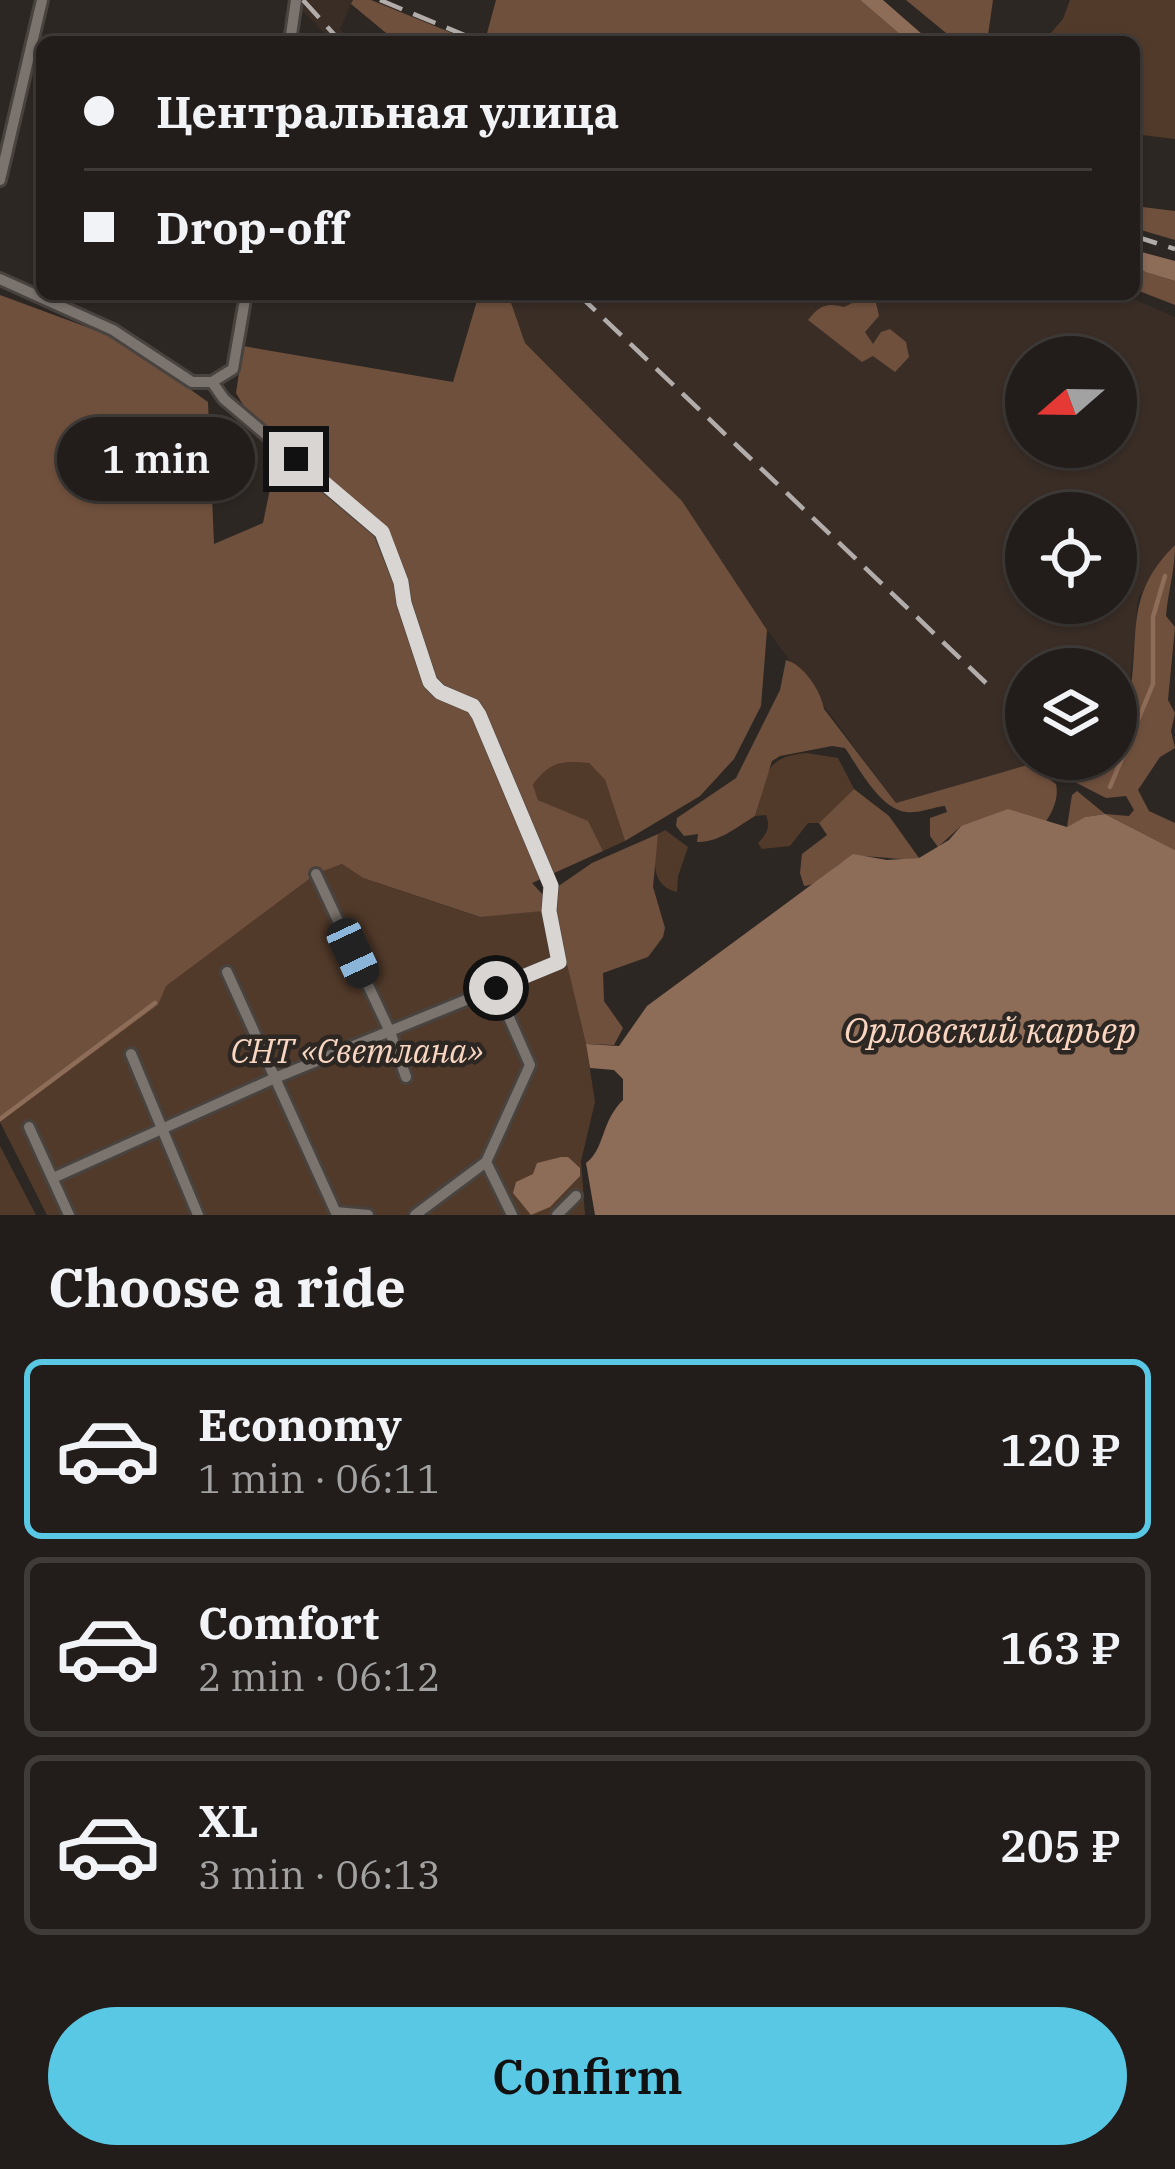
<!DOCTYPE html>
<meta charset="utf-8">
<style>
body{margin:0;font-family:"IBM Plex Serif",serif;background:#2e2a27;color:#f1f3f6;height:100vh;display:flex;flex-direction:column;font-size:45px;white-space:nowrap}
*{box-sizing:border-box;margin:0}
p{font-size:39px;color:#a2a2a2}
.icon{flex:none;width:66px;height:66px;fill:none;stroke:currentColor;stroke-width:2;stroke-linecap:round;stroke-linejoin:round}
.map{position:relative;height:1215px;overflow:hidden}
.panel{display:flex;flex-direction:column;background:#221d1a;flex:1}
.panel>*{flex:none}
.banner{position:absolute;left:36px;top:36px;width:1104px;height:264px;border-radius:18px;box-shadow:0 3px 9px #0004,0 0 0 3px #3f3b39;display:grid;align-content:center;height:264px;padding:0 48px;background:#221d1a}
.needle{width:78px;rotate:250deg}
.buttons{position:absolute;left:1005px;top:336px;display:grid;gap:24px}
.buttons a{display:grid;place-items:center;width:132px;height:132px;border-radius:50%;background:#221d1a;box-shadow:0 3px 9px #0004,0 0 0 3px #3f3b39;font-size:60px}
.end{position:absolute;width:54px;height:54px;margin:-27px;border:15px solid #d9d5d2;background:#111;box-shadow:0 0 0 6px #111}
.from{border-radius:50%}
.bubble{position:absolute;height:84px;border-radius:42px;background:#221d1a;box-shadow:0 3px 9px #0004,0 0 0 3px #3f3b39;font-size:39px;font-weight:600;line-height:84px;text-align:center}
.car{position:absolute;width:36px;height:72px;margin:-36px -18px;border-radius:15px;box-shadow:0 0 9px 3px #0007;background:linear-gradient(#222 24%,#8ab4d8 0 40%,#222 0 76%,#8ab4d8 0 86%,#222 0)}
.banner b{display:flex;align-items:center;gap:42px;height:114px;font-size:45px}
.banner b+b{border-top:3px solid #3f3b39}
.banner i{width:30px;height:30px;background:#f1f3f6}
ul{padding:0;list-style:none}
li{display:flex;align-items:center;gap:36px;height:180px;margin:0 24px 18px;padding:0 24px;border:6px solid #3f3b39;border-radius:18px}
li div{flex:1}
li b{display:block;font-size:45px}
li em{font-style:normal;font-weight:600}
li.current{border-color:#59c8e5}
li>.icon{width:108px;height:108px;stroke-width:1.5}
h2{padding:0 48px;font-size:54px;line-height:144px}
.cta{display:flex;gap:24px;margin-top:auto;padding:24px 48px}
.cta a{flex:1;height:138px;border-radius:72px;background:#59c8e5;color:#111;font-size:48px;font-weight:600;line-height:138px;text-align:center}
.map>svg:first-child{display:block}
.built{fill:#392d26;fill-rule:evenodd}
.green{fill:#523a2a}
.forest{fill:#6f503d}
.water{fill:#8d6c58}
.lines{fill:none;stroke-linecap:round;stroke-linejoin:round}
.stream{stroke:#8d6c58;stroke-width:4.5}
.minor-casing{stroke:#48433f;stroke-width:16}
.minor{stroke:#7a736e;stroke-width:10}
.rail{stroke:#b2adaa;stroke-width:4.5;stroke-dasharray:24 12;stroke-linecap:butt}
.route{stroke:#d9d5d2;stroke-width:15}
.labels{text-anchor:middle;dominant-baseline:central;stroke-width:9;stroke-linejoin:round;paint-order:stroke}
.park-label{font-size:33px;font-style:italic;fill:#f9d6c1;stroke:#2d2723}
.water-label{font-size:36px;font-style:italic;fill:#fbd7c2;stroke:#2d2723}
</style>
<div class="map">
<svg width="1175" height="1215" viewBox="0 0 1175 1215">
<rect width="100%" height="100%" fill="#2d2723"/>
<!-- built -->
<g class="built">
<polygon points="292,0 353,0 340,29 351,42 333,42"/>
<path d="M508,294H1122L1175,317V545L1138,598L1128,706L1116,734V669H1026V759H1106L1098,778L1076,765L1041,761L896,803L741,595L682,501L525,343ZM1026,357H1116V447H1026ZM1026,513H1116V603H1026Z"/>
</g>
<!-- green -->
<g class="green">
<polygon points="1070,0 1175,0 1175,139 1134,134 1134,42 1043,42 1063,19"/>
<path d="M806,753L838,758L854,789L819,823H808L790,846L762,849L758,843C767,833 771,828 766,815L755,816C769,776 760,758 806,753Z"/>
<polygon points="564,760 589,763 605,780 625,841 603,851 588,822 538,800 533,785 544,769"/>
<path d="M665,830L688,847L678,876L677,892C648,885 655,857 658,834Z"/>
<polygon points="342,864 363,878 479,917 554,909 586,1044 595,1102 581,1161 585,1215 47,1215 0,1122 158,1005 165,986 316,874"/>
<polygon points="0,1146 36,1215 0,1215"/>
</g>
<!-- forest -->
<g class="forest">
<polygon points="353,0 371,0 474,42 397,42 351,4"/>
<polygon points="496,0 860,0 909,42 503,42 486,37"/>
<polygon points="906,0 993,0 987,42 957,42"/>
<polygon points="1134,206 1175,211 1175,240 1134,228"/>
<polygon points="1134,262 1145,272 1175,281 1175,305 1134,289"/>
<path d="M479,294H508L525,343L682,501L767,630L761,706L734,759L700,796L625,841L605,780L589,763C562,760 549,762 533,785L538,800L588,821L603,851L532,883L544,896L592,863L658,834L653,887L665,928L663,937L648,957L603,973L604,1001L623,1028L614,1045L586,1044L554,910L480,917L363,878L342,864L316,874L166,986L158,1005L0,1122V295L119,339L208,402L214,544L263,523L276,460L236,393L243,346L453,382Z"/>
<path d="M867,296L876,303L879,316L865,332L873,344L881,332L890,329L906,342L909,357L895,372L873,356L862,362L808,320C819,306 826,302 844,307Z"/>
<path d="M1175,545C1175,571 1168,591 1166,616L1175,627L1168,700L1175,713L1171,731L1175,748L1160,757L1138,790L1149,811L1175,823V850L1105,814L1086,817L1067,827L1072,795L1077,791L1105,814L1129,816L1134,810L1126,796L1106,798L1067,778L1066,766L1076,765L1098,777L1106,759H1116C1116,737 1123,724 1128,704C1142,640 1121,598 1175,545Z"/>
<path d="M786,660C804,665 821,691 824,709L896,803L1041,761L1058,764L1059,772L1046,777L1056,784C1059,798 1053,811 1045,823L961,826L938,847L930,836V818L947,812L945,806C933,807 918,814 906,812C879,808 859,768 845,748L832,746L780,756L772,761L755,816C737,827 718,843 697,842L698,834L684,836L676,826L677,818L736,778L780,690Z"/>
<path d="M854,789L889,816L919,858C895,862 875,853 852,858C834,862 825,884 804,886L800,873L802,854L827,835L819,823Z"/>
</g>
<!-- water -->
<g class="water">
<polygon points="860,0 883,0 931,42 909,42"/>
<polygon points="1134,250 1175,261 1175,281 1145,272 1134,262"/>
<path d="M1008,809L1067,827L1085,817L1105,814L1175,850V1215H595L586,1163C605,1149 601,1121 623,1100V1079L614,1070L590,1068L586,1044L619,1046L647,1006L853,854L887,860L919,858L949,840L961,826Z"/>
<polygon points="561,1157 568,1157 580,1168 580,1176 550,1207 531,1215 513,1193 516,1182 533,1174 537,1163"/>
</g>
<g class="lines">
<!-- stream -->
<g class="stream">
<polyline points="1110,787 1153,684 1153,617 1165,576"/>
<polyline points="0,1119 155,1003"/>
</g>
<defs>
<g id="minor">
<polyline points="290,42 296,0"/>
<polyline points="0,180 42,0"/>
<polyline points="0,279 113,330 192,382 212,382 233,369 246,294"/>
<polyline points="316,874 390,1032 406,1077"/>
<polyline points="227,972 337,1215"/>
<polyline points="131,1054 198,1215"/>
<polyline points="29,1127 69,1215"/>
<polyline points="486,1162 512,1215"/>
<polyline points="53,1178 275,1078 559,962 549,911 551,886 479,715 473,706 440,692 430,682 404,603 401,582 381,532 224,399 212,382"/>
<polyline points="336,1212 368,1215"/>
<polyline points="415,1215 486,1162 530,1065 496,988"/>
<polyline points="557,1215 576,1196"/>
</g>
</defs>
<!-- minor casing -->
<use href="#minor" class="minor-casing"/>
<!-- minor -->
<use href="#minor" class="minor"/>
<!-- rail -->
<g class="rail">
<polyline points="303,0 341,42"/>
<polyline points="380,0 481,42"/>
<polyline points="1134,236 1175,249"/>
<polyline points="578,294 986,683"/>
</g>
</g>
<g class="lines">
<!-- route -->
<polyline class="route" points="296,459 382,532 401,582 404,603 430,682 440,692 473,706 479,715 551,886 549,911 559,962 496,988"/>
</g>
<g class="labels">
<!-- park labels -->
<g class="park-label">
<text x="357" y="1050">СНТ «Светлана»</text>
</g>
<!-- water labels -->
<g class="water-label">
<text x="990" y="1029">Орловский карьер</text>
</g>
</g>
</svg>
<div class="buttons">
<a><svg class="needle" viewBox="-14 -14 28 28"><path d="M0-13l5 13h-10z" fill="#e53935"/><path d="M0 13l5-13h-10z" fill="#a2a2a2"/></svg></a>
<a><svg class="icon" aria-label="locate" viewBox="0 0 24 24"><circle cx="12" cy="12" r="6"/><path d="M12 2v4M12 18v4M2 12h4M18 12h4"/></svg></a>
<a><svg class="icon" aria-label="layers" viewBox="0 0 24 24"><path d="M12 4l9 5-9 5-9-5zM3 14l9 5 9-5"/></svg></a>
</div>
<i class="end from" style="left:496px;top:988px"></i>
<i class="end" style="left:296px;top:459px"></i>
<div class="bubble" style="left:57px;top:417px;width:198px">1 min</div>
<i class="car" style="left:353px;top:953px;rotate:155deg"></i>
<div class="banner">
<b><i class="from"></i>Центральная улица</b>
<b><i></i>Drop-off</b>
</div>
</div>
<section class="panel">
<h2>Choose a ride</h2>
<ul>
<li class="current"><svg class="icon" aria-label="car" viewBox="0 0 24 24"><path d="M5 17H2v-5l4-1 3-4h7l3 4 3 1v5h-3M9 17h6M6 11h13"/><circle cx="7" cy="17" r="2"/><circle cx="17" cy="17" r="2"/></svg><div><b>Economy</b><p>1 min · 06:11</p></div><em>120 ₽</em></li>
<li><svg class="icon" aria-label="car" viewBox="0 0 24 24"><path d="M5 17H2v-5l4-1 3-4h7l3 4 3 1v5h-3M9 17h6M6 11h13"/><circle cx="7" cy="17" r="2"/><circle cx="17" cy="17" r="2"/></svg><div><b>Comfort</b><p>2 min · 06:12</p></div><em>163 ₽</em></li>
<li><svg class="icon" aria-label="car" viewBox="0 0 24 24"><path d="M5 17H2v-5l4-1 3-4h7l3 4 3 1v5h-3M9 17h6M6 11h13"/><circle cx="7" cy="17" r="2"/><circle cx="17" cy="17" r="2"/></svg><div><b>XL</b><p>3 min · 06:13</p></div><em>205 ₽</em></li>
</ul>
<div class="cta"><a>Confirm</a></div>
</section>
